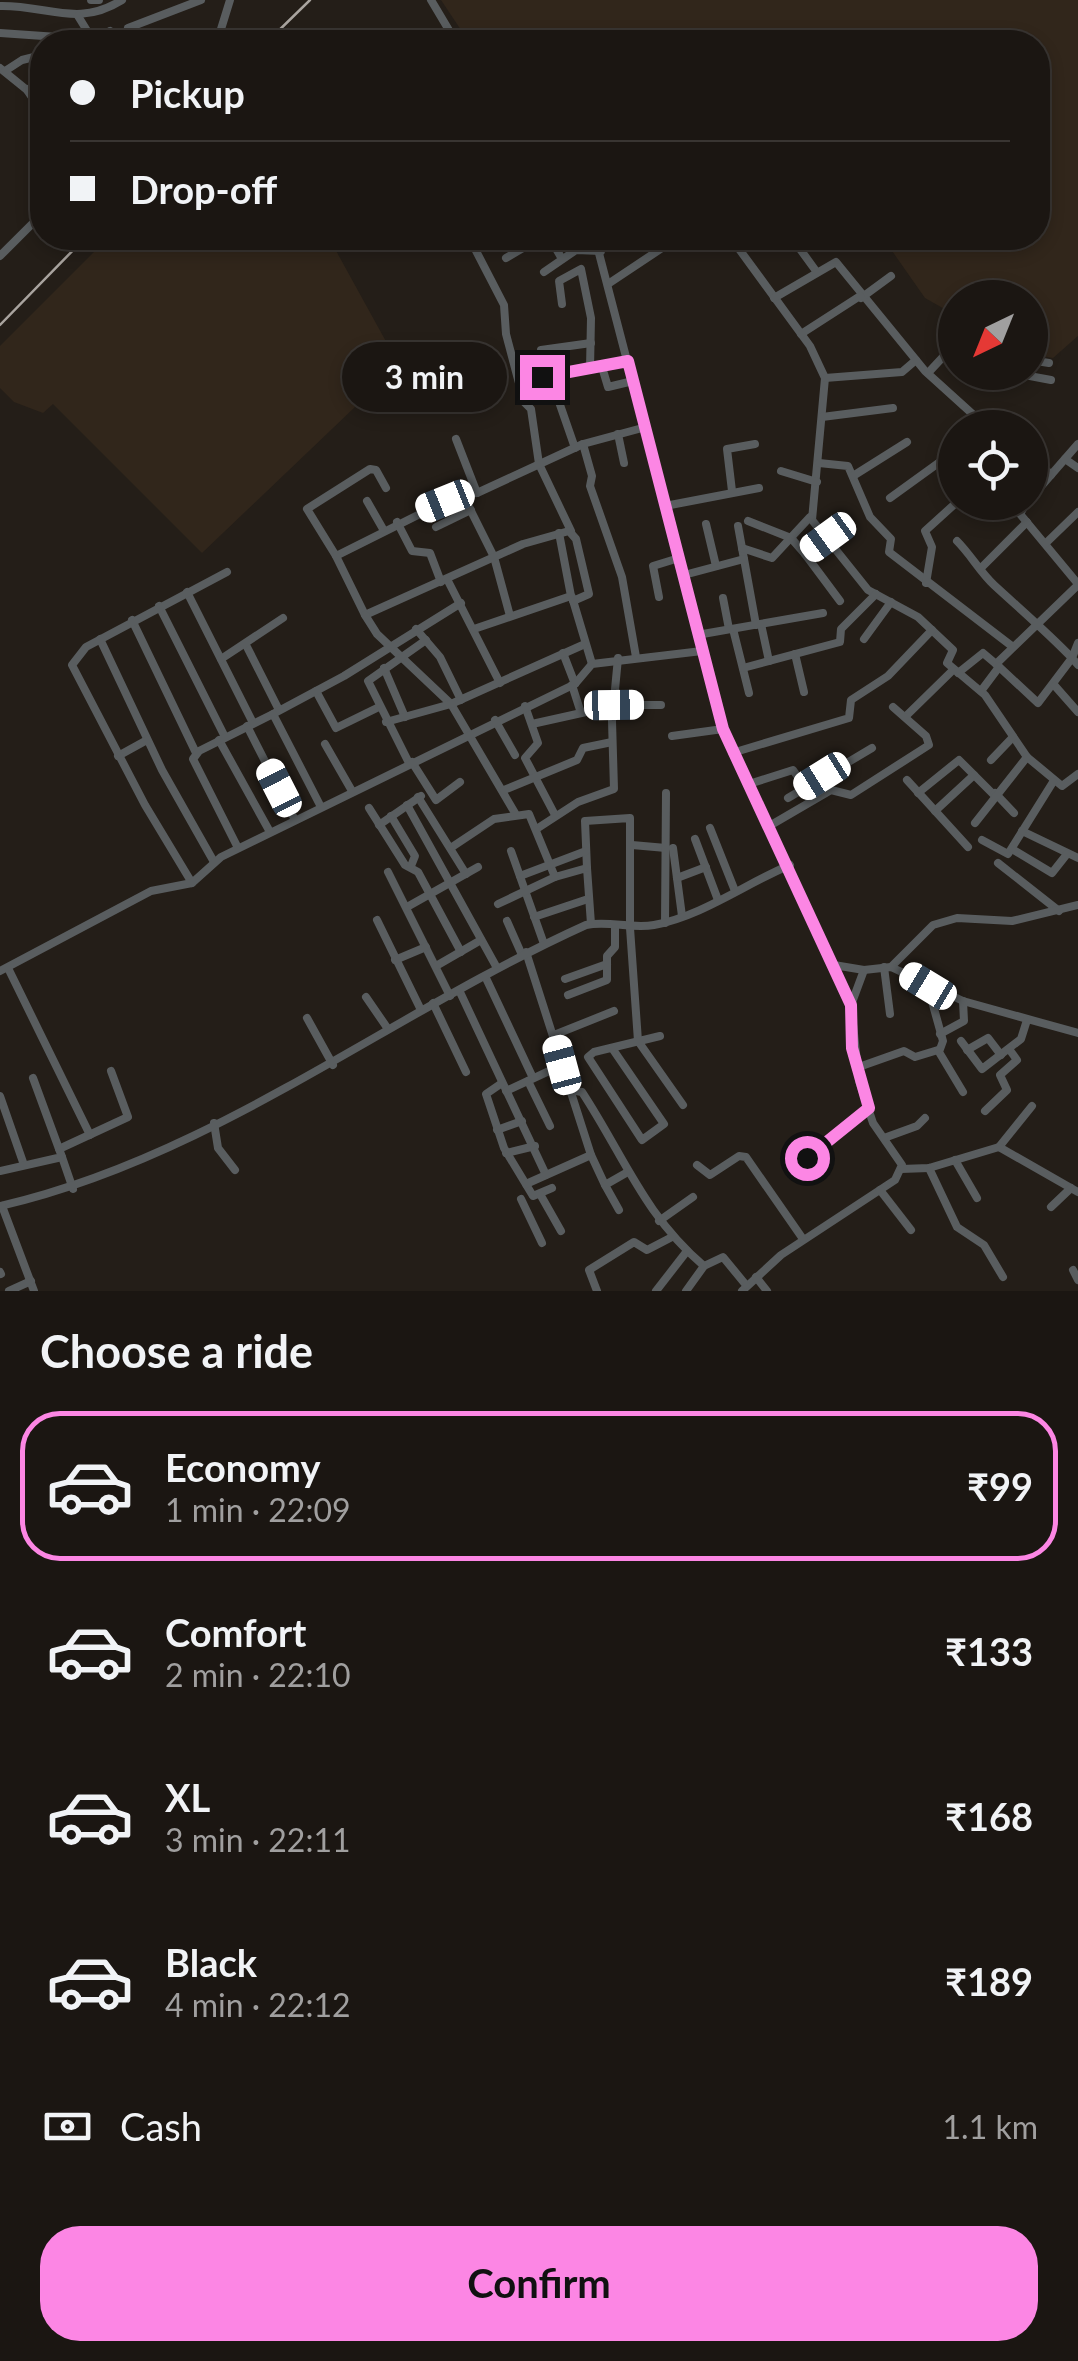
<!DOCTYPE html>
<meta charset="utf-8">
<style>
body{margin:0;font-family:Lato,sans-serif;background:#282320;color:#f1f3f6;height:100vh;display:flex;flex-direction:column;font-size:38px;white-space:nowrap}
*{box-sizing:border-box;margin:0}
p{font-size:32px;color:#a09f9f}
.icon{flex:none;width:55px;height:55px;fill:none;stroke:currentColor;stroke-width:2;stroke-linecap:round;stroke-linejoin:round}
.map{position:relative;height:1291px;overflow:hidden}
.sheet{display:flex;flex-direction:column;background:#1b1612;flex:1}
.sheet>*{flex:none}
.guide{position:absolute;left:30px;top:30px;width:1020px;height:220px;border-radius:40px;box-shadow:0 5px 15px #0003,0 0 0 2px #393532;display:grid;align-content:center;height:220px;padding:0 40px;background:#1b1612}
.needle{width:65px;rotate:223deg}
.fabs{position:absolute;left:938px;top:280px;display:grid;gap:20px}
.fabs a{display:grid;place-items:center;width:110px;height:110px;border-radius:50%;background:#1b1612;box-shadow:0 5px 15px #0003,0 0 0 2px #393532;font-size:50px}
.end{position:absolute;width:45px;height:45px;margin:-22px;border:12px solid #fc86e4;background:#111;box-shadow:0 0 0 5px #111}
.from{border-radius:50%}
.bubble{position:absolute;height:70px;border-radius:35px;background:#1b1612;box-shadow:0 5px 15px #0003,0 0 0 2px #393532;font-size:32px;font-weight:700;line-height:70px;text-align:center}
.car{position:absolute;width:30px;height:60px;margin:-30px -15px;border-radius:12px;box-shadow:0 0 8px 2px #0007;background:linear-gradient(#fff 24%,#345 0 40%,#fff 0 76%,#345 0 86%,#fff 0)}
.guide b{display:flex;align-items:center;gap:35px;height:95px;font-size:38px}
.guide b+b{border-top:2px solid #393532}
.guide i{width:25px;height:25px;background:#f1f3f6}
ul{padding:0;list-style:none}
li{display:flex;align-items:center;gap:30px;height:150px;margin:0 20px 15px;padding:0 20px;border:5px solid transparent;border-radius:40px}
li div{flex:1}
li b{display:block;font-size:38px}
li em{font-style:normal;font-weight:700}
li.active{border-color:#fc86e4}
li>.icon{width:90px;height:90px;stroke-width:1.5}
h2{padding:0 40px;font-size:45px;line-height:120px}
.pay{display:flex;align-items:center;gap:25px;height:110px;padding:0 40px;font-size:38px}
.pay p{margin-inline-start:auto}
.action{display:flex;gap:20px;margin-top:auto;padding:20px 40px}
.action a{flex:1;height:115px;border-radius:40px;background:#fc86e4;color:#111;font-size:40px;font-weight:700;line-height:115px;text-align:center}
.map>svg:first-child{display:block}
.built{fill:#31261b}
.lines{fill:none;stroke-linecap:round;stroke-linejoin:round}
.minor{stroke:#595d5f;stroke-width:8}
.rail{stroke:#a9a49f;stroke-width:2.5}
.route{stroke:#fc86e4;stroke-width:12}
</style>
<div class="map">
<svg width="1078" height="1291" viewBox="0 0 1078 1291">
<rect width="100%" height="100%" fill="#241e18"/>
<!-- built -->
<g class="built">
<polygon points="441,0 1078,0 1078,336 1053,358 1030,354 1030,298 955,298 955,315 925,298 883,238 1038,238 1038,42 469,42"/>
<polygon points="108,238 329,238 399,365 202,553 53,404 43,413 14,402 0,388 0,346"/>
</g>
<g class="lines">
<!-- minor -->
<g class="minor">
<polyline points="91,0 99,0"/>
<polyline points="431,0 456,42"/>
<path d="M0,6C48,5 77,28 122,0"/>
<polyline points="78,16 94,42"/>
<polyline points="128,28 201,0"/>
<polyline points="110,31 115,42"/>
<polyline points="0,33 58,37 70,42"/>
<polyline points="162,42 177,33 186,42"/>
<polyline points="217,42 230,0"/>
<polyline points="0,68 27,90 42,112"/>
<polyline points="5,71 22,60 42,55"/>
<polyline points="27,90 42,81"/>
<polyline points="485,238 474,247 504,305 506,334 524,402 531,409 539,464 571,531"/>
<polyline points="550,238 562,259"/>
<polyline points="595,238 723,729 834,965 851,1005 859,1081 873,1123 902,1165 895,1180 781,1255 742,1291"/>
<polyline points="731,238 810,346 825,378 812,520 868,590 918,617 953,650 947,663 985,695 1027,757 1062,786 1078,774"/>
<polyline points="792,238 816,271"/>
<polyline points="0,256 42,214"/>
<polyline points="506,258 540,238"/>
<polyline points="544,272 576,250 601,251"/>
<polyline points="608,284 677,238"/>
<polyline points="774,298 836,262 925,371 988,428"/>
<polyline points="861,298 891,276"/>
<polyline points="562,304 559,281 581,269 591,318 590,369"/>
<polyline points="801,334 860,296"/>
<polyline points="541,350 591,343"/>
<polyline points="1030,360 1049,363"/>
<polyline points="602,367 608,387 633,381"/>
<polyline points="1008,372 1051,380"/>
<polyline points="928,373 955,344"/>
<polyline points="541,377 628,361"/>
<polyline points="825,378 902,372 916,360"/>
<polyline points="558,399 575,448"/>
<polyline points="822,417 893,408"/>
<polyline points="618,434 624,463"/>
<polyline points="456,439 477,493"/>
<polyline points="583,444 592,476 590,486 622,577 636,657"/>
<polyline points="1030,453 1051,475"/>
<polyline points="1065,459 1078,468"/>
<polyline points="819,463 848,466 870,517 891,539 889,552 1013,647"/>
<polyline points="939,463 955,480"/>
<polyline points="781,471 817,482"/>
<polyline points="853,476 907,442"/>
<polyline points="386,488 376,470 370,469 307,509 336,556 462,493 477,493 583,444 646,427"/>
<polyline points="732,491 727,449 755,444"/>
<polyline points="462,493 494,557 510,616"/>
<polyline points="890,498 955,451"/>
<polyline points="1030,499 1078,444"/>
<polyline points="367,501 383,529"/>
<polyline points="1027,502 1020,514 1078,584"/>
<polyline points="665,506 759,488"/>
<polyline points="748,521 791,538 805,554"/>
<polyline points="397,522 412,551 430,553 441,582"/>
<polyline points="706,524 716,566"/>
<polyline points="738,526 756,625"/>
<polyline points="436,527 471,510"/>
<polyline points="828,537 805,554 840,601"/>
<path d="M957,541C971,555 980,572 994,585C1020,609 1047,632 1072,658L1038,703L996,664L1078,585"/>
<polyline points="1046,543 1078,512"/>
<polyline points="742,548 772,558 810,517"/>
<polyline points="336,556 365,615 523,544 569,531 576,539 589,594 573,601"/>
<polyline points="981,568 1027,522"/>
<polyline points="684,575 744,559"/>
<polyline points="447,579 500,683"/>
<polyline points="926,583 932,547 925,531 957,502"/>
<polyline points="187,592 253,723"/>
<polyline points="572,597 592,664"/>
<polyline points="659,597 653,566 679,558"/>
<polyline points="723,598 729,629"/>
<polyline points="159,606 225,737"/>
<polyline points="365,615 377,634 451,704 515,813"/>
<polyline points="132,620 196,753"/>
<polyline points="761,624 769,661"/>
<polyline points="416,629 440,657 461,700"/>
<polyline points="474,629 571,596 559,533"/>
<polyline points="733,629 749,693"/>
<polyline points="697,635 823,613"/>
<polyline points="100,639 162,770 214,862"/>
<polyline points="864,639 891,602"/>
<polyline points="1078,643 1072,658 1078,665"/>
<polyline points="246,645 279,710"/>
<polyline points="563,653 575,684"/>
<polyline points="795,654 804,692"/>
<polyline points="221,659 283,618"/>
<polyline points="384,668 405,717"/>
<polyline points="743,668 840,642 841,629 876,594"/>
<polyline points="958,673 983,653 996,664"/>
<polyline points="572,685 581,713"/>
<polyline points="1055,686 1078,712"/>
<polyline points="316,691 336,728 379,707"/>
<polyline points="981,691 999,667"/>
<polyline points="614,705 661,705"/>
<polyline points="525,706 538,743 525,758 555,815"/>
<polyline points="273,714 344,676 461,603"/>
<polyline points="905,717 953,670"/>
<polyline points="495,720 515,755"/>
<polyline points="386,722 451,704 585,644"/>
<polyline points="532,724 595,710"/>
<polyline points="247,726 295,820"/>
<polyline points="672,736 723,729"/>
<polyline points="219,740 270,832"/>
<polyline points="325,744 352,791"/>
<polyline points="732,753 849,718 851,700 888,676 932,630"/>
<polyline points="118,756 147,740"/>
<polyline points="991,760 1013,737"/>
<polyline points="412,762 436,800 460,782"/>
<polyline points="409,763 368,681 426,640"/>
<polyline points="907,780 968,847"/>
<polyline points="749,784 793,770 805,787"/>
<polyline points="504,790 577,760 583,748 612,742"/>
<polyline points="918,793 959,760 994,795"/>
<polyline points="995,793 1014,813"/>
<polyline points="418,797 466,874"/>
<polyline points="788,798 872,748"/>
<polyline points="407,805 497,968"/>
<polyline points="369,808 405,865 418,872 461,952"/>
<polyline points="935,811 974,775"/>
<polyline points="391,816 415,856 411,866"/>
<polyline points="975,823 1027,757"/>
<polyline points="379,825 421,796"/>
<polyline points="771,825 831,790 851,795 929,745 926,736 893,707"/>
<polyline points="538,828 578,802 614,789 612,721 618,658"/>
<polyline points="710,828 735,891"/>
<polyline points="1022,831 1078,858"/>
<polyline points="695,839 718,900"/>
<polyline points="982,840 1008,854 1053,782"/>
<polyline points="632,845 666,848"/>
<polyline points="452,847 494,819 529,814 555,877 587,868 591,924"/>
<polyline points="238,848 193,759 199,751 273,714 321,807"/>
<polyline points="673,848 682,916"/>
<polyline points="1012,849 1052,873 1067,854"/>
<polyline points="511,851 544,944"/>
<polyline points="998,863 1059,911"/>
<polyline points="587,868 585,821 630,818 630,928 638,1041 683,1105"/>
<polyline points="388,872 450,996"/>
<polyline points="520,876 586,851"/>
<polyline points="677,878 706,867"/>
<polyline points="192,883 145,805 72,665 86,647 227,572"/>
<polyline points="498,904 555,877"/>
<polyline points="407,907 478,867"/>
<polyline points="534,917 588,899"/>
<polyline points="377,920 420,1008"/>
<polyline points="507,921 522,955"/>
<polyline points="665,923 666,793"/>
<polyline points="526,952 591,1155 605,1185"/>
<polyline points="395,960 426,947"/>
<polyline points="834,965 864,970"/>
<polyline points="436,966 481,940"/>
<polyline points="884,967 890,1014"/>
<polyline points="891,967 933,925 957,918 1012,921 1078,905"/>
<polyline points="8,968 90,1135"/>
<polyline points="0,971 151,891 192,883 221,857 575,684 592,664 702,651"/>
<polyline points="485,976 533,1078"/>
<polyline points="565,979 607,964"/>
<polyline points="928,987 943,1041 939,1052 963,1092"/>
<polyline points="459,990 546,1175"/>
<polyline points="568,995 607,980 607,956 615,947 615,927"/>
<polyline points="366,997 388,1029"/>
<polyline points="433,1003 466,1072"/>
<polyline points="851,1005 864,970 891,967 963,1001 1078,1033"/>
<polyline points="307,1018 333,1065"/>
<polyline points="940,1034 964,1021 963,1001"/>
<polyline points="554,1035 614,1011"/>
<polyline points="961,1041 982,1069 1021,1039 1027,1020"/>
<polyline points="612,1048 664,1124 642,1140 588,1057 594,1052 660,1036"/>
<polyline points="967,1050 988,1038 1001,1055"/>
<polyline points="856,1068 904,1051 915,1057 938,1050"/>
<polyline points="528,1081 550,1126"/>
<polyline points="502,1083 486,1094 504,1148 533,1196 552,1188"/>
<path d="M570,1090L582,1092C624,1156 644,1215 704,1266L723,1257L746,1285"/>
<polyline points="506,1091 562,1065"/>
<polyline points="0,1096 24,1165"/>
<polyline points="985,1111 1007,1090 1000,1075 1017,1060 1009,1049"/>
<polyline points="214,1123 218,1148 235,1170"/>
<polyline points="497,1130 522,1121"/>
<polyline points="884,1138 917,1126 925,1118"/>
<polyline points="999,1147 1032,1106"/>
<polyline points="59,1149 128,1117 111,1071"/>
<polyline points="506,1153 535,1146"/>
<polyline points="62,1157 73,1189"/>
<polyline points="807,1158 869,1108"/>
<polyline points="955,1160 977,1198"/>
<polyline points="697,1165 710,1175 739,1156 746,1157 803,1239"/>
<polyline points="929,1168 957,1227 984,1245 1003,1277"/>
<polyline points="901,1169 929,1168 999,1147 1078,1192"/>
<polyline points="0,1171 62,1157 33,1078"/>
<polyline points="526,1184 591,1155"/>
<polyline points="880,1190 911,1230"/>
<polyline points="540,1194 561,1231"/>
<polyline points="521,1199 542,1243"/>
<path d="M0,1206C213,1157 389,1014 586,925C608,920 630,929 654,925C702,916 745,884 790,865"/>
<polyline points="2,1206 34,1291"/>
<polyline points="1051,1207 1071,1188"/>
<polyline points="619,1210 605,1185 626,1173"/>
<polyline points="659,1221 693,1197"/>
<polyline points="1073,1270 1078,1280"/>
<polyline points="0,1272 1,1274"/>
<polyline points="756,1277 767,1291"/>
<polyline points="9,1291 31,1281"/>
<polyline points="597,1291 589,1270 634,1242 647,1250 672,1237"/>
<polyline points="656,1291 687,1251"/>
<polyline points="686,1291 704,1266"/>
</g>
<!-- rail -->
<g class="rail">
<polyline points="267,42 310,0"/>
<polyline points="0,325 85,238"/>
</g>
</g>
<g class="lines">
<!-- route -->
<polyline class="route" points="542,377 628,361 723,729 851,1005 852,1048 869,1108 807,1158"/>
</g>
</svg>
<div class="fabs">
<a><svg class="needle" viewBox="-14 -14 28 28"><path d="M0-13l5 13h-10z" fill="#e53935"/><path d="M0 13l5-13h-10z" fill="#a09f9f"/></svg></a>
<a><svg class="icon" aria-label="locate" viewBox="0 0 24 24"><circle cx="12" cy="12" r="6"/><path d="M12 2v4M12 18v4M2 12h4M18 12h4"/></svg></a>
</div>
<i class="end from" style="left:807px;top:1158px"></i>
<i class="end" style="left:542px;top:377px"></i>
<div class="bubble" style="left:342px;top:342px;width:165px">3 min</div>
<i class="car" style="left:445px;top:501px;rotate:248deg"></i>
<i class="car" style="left:828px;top:537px;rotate:234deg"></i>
<i class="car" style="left:614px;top:705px;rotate:89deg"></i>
<i class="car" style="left:822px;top:776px;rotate:238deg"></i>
<i class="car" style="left:279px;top:788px;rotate:333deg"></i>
<i class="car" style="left:928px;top:986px;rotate:301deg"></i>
<i class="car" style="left:562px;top:1065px;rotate:345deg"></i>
<div class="guide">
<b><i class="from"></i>Pickup</b>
<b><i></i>Drop-off</b>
</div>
</div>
<section class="sheet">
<h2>Choose a ride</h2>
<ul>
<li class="active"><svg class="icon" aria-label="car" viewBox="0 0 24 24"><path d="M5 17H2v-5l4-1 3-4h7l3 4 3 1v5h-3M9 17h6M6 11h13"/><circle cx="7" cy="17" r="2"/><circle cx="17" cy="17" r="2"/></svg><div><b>Economy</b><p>1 min · 22:09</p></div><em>₹99</em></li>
<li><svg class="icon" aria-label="car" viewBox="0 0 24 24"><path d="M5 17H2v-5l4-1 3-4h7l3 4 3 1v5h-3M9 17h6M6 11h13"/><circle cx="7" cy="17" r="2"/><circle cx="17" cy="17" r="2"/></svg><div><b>Comfort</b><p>2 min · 22:10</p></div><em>₹133</em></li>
<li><svg class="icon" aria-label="car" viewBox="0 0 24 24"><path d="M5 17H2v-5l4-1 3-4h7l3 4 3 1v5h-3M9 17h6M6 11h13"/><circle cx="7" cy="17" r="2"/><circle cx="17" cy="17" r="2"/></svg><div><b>XL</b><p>3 min · 22:11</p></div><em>₹168</em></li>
<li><svg class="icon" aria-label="car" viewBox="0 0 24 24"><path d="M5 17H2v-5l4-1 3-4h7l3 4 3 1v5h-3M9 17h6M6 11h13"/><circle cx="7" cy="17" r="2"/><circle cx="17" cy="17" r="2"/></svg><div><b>Black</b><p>4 min · 22:12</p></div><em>₹189</em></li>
</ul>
<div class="pay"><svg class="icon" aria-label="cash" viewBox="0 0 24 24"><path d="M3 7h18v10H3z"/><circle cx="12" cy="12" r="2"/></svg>Cash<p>1.1 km</p></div>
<div class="action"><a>Confirm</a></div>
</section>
